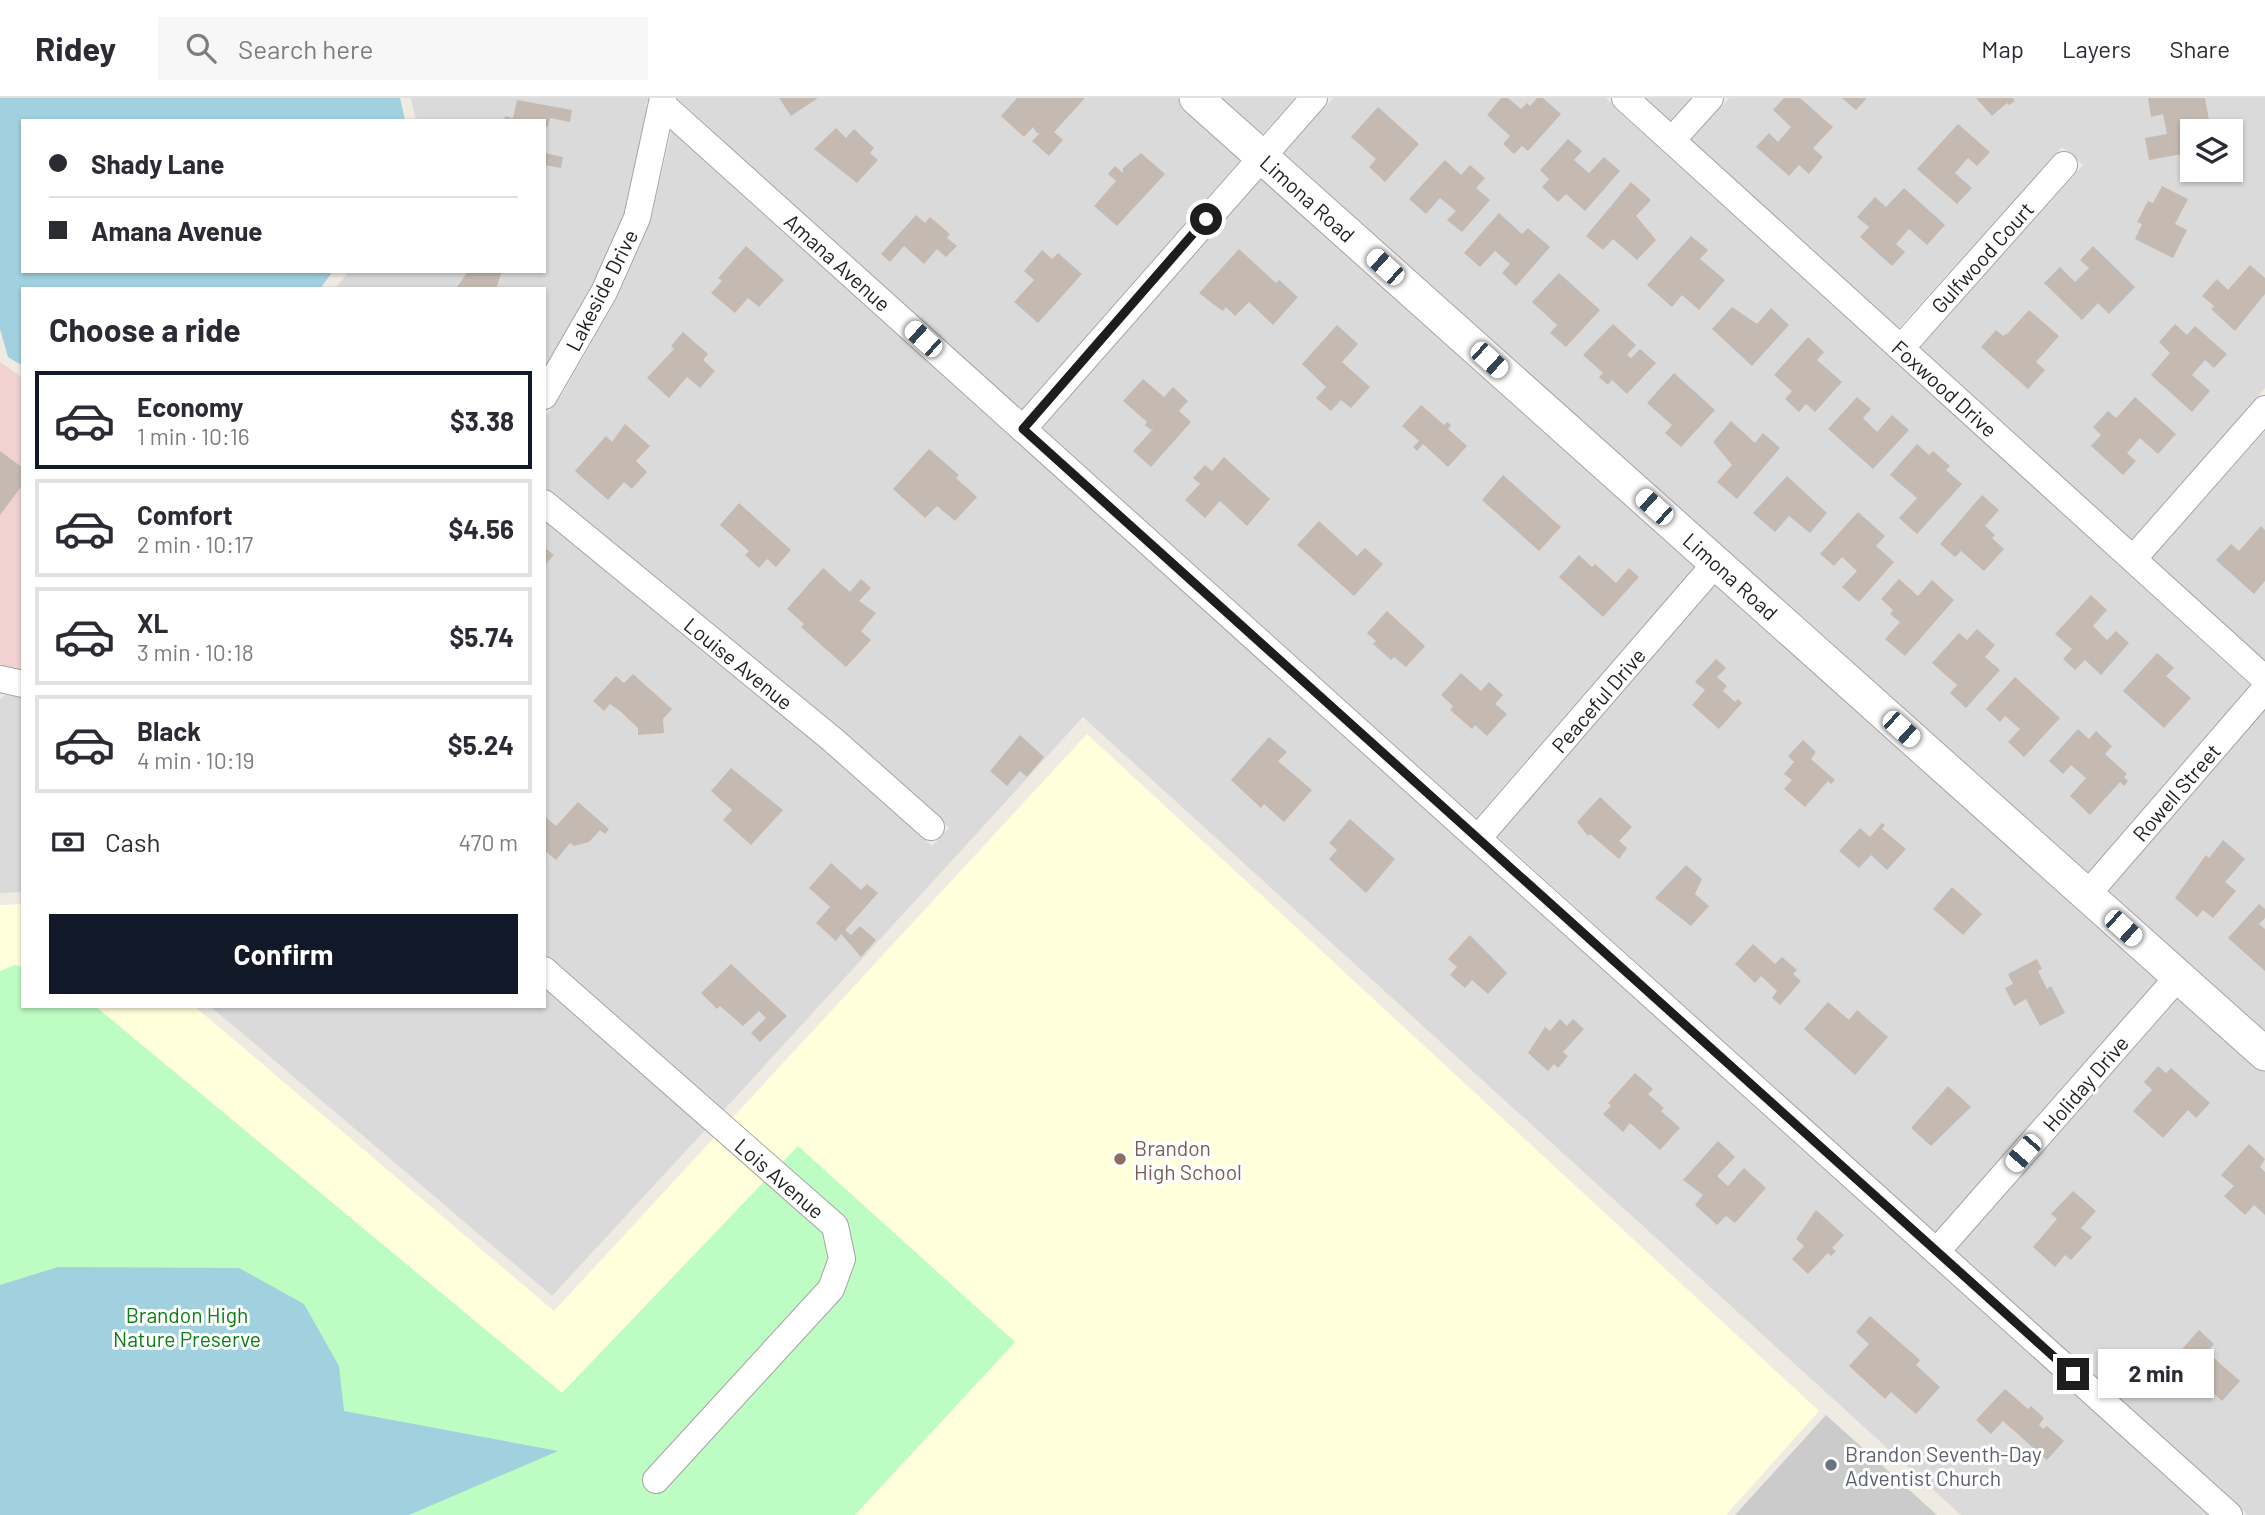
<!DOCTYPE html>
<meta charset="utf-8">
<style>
body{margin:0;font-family:Barlow,sans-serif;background:#f7f7f7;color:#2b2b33;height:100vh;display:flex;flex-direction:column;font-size:26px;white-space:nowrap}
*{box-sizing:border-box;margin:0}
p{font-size:23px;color:#7c7c81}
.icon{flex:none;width:38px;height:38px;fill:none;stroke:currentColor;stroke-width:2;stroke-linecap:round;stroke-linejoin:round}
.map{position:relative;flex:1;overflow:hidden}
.sheet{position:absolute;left:21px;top:189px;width:525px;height:721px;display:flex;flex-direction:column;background:#fff;border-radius:0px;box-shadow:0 2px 5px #0004}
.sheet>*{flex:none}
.banner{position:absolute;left:21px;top:21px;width:525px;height:154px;border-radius:0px;box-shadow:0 2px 5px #0004;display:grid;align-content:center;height:154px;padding:0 28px;background:#fff}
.buttons{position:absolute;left:2180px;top:21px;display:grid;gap:14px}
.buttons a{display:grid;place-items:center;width:63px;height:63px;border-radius:0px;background:#fff;box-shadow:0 2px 5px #0004;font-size:35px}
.end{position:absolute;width:32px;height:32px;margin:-16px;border:9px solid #1d1d1d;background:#fff;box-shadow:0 0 0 4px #fff}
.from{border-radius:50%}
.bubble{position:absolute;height:49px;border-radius:0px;background:#fff;box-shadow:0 2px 5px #0004;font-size:23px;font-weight:700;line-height:49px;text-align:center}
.car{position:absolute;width:21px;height:42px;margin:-21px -10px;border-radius:9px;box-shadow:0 0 5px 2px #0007;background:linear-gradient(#fff 24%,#345 0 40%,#fff 0 76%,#345 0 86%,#fff 0)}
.banner b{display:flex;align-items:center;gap:24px;height:66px;font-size:26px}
.banner b+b{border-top:2px solid #e1e1e2}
.banner i{width:18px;height:18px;background:#2b2b33}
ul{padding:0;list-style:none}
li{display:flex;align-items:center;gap:21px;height:98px;margin:0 14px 10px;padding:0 14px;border:4px solid #e1e1e2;border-radius:0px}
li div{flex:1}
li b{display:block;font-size:26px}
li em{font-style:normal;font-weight:700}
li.active{border-color:#111827}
li>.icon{width:63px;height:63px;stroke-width:1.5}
h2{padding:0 28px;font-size:32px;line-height:84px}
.pay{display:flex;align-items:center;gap:18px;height:77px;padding:0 28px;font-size:26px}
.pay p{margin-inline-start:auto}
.action{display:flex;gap:14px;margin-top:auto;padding:14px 28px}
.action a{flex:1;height:80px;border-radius:0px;background:#111827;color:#fff;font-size:28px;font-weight:700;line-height:80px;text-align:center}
header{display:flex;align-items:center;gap:42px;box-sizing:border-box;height:98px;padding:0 35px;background:#fff;border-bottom:2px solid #e1e1e2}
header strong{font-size:33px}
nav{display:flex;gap:38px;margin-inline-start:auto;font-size:24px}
.search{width:490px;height:63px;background:#f7f7f7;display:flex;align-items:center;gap:18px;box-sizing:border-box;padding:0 24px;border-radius:0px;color:#7c7c81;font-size:26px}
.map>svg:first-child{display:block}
.residential{fill:#dbdada;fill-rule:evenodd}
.commercial{fill:#f1d2d1}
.education{fill:#ffffdc}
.religious{fill:#cbcbcb}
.park{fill:#bdfcc2}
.water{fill:#a1d0df}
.building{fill:#c4bab2}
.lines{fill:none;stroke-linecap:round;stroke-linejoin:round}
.minor-casing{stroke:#a4a4a4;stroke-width:28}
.tertiary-casing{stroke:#a4a4a4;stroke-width:35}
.minor{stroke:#fff;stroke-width:26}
.tertiary{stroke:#fff;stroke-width:33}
.route{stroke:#1d1d1d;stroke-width:9}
.education-dot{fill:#8d6e63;stroke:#fff;stroke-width:2.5}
.worship-dot{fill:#6b7280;stroke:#fff;stroke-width:2.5}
.labels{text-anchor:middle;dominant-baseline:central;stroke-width:6;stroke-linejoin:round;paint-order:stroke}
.street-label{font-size:21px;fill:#1d1d1d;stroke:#fff}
.education-label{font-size:21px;fill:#785e54;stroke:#fff;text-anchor:start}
.park-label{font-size:21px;fill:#068011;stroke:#fff}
.worship-label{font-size:21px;fill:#5b616d;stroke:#fff;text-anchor:start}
</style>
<header>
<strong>Ridey</strong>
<div class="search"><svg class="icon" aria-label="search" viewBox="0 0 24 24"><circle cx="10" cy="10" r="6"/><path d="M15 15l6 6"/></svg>Search here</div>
<nav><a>Map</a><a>Layers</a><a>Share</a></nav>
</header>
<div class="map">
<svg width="2265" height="1417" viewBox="0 0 2265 1417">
<rect width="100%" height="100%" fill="#efebe3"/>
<!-- residential -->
<g class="residential">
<polygon points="411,0 650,0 645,6 648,10 624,115 592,187 544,272 544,191 335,191 349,173 544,173 544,23 416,23"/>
<polygon points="677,0 1177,0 1243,59 1021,312"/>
<polygon points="1215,0 1295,0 1259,40"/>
<polygon points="1333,0 1606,0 2251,586 2084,779 1280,59"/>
<polygon points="1644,0 1691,0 1670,23"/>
<path d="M1729,0H2265V290L2131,442L1919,250L2083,67L2062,49L1898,231L1691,42ZM2193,33H2231V72H2193Z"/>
<polygon points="672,31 2211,1417 1961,1417 1083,619 723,1013 544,855 544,421 825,652 932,748 949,730 841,632 544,388 544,320 561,298 617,200 650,125"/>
<polygon points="1264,77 1698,465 1476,720 1042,331"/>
<polygon points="2265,333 2265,565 2151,461"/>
<polygon points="1719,483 2159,880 1935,1135 1497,738"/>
<polygon points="5,597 23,599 23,794 0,795 0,602"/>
<polygon points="2265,612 2265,939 2105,797"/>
<polygon points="544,889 706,1031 552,1198 210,908 544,908"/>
<polygon points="2180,898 2265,973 2265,1417 2248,1417 1955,1153"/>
</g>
<!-- commercial -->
<polygon class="commercial" points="0,264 23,280 23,573 8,571 0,566"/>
<!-- education -->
<polygon class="education" points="1087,636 1819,1313 1726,1417 0,1417 0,807 23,806 23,908 194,908 554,1213"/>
<!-- religious -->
<polygon class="religious" points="1826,1317 1937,1417 1735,1417"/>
<!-- park -->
<polygon class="park" points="15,867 23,869 23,908 95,908 562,1295 798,1048 1015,1244 855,1417 0,1417 0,873"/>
<!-- water -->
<g class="water">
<polygon points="0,0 400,0 405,22 23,23 23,173 333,173 320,191 23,191 23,268 8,259 0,231"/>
<polygon points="58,1169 239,1170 304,1206 339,1268 344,1313 558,1353 409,1417 0,1417 0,1187"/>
</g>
<!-- building -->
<g class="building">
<polygon points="779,0 818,0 791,18"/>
<polygon points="1017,0 1085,0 1054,34 1063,42 1049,58 1032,43 1040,35 1037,35 1033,29 1024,39 1001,18"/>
<polygon points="1501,0 1508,0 1521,11 1527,5 1530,8 1537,0 1543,0 1561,16 1528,53 1522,48 1514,56 1503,46 1510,38 1487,17"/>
<polygon points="1784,0 1800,0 1833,29 1813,50 1823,59 1809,76 1799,67 1789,78 1756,49 1769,35 1778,44 1791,29 1773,12"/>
<polygon points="1842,0 1867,0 1856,12"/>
<polygon points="1976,0 2013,0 2015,3 2009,7 2007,5 1992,18"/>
<polygon points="2148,0 2205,0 2211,33 2193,33 2193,54 2149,62 2145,40 2167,36 2163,16 2151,19"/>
<polygon points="517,2 572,12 570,24 550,20 548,29 544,28 544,23 504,23 505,18 513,20"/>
<polygon points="1378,9 1419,46 1385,84 1369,69 1376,61 1351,39"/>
<polygon points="1958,26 1990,54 1977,68 1968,60 1955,75 1972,90 1957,106 1917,71"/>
<polygon points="836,30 846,40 854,31 874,50 870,55 878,62 857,85 814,51"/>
<polygon points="1568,41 1582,53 1574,62 1589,75 1604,59 1620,73 1585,113 1566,96 1558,104 1542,89 1549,81 1540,72"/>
<polygon points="544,55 563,59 561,70 544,67"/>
<polygon points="1141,55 1165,76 1117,128 1094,108 1116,83 1108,76 1115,68 1123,75 1123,70"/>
<polygon points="1445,62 1461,77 1470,67 1485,80 1476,90 1490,102 1462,134 1447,122 1456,113 1440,100 1426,116 1409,101"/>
<polygon points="1631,84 1651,102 1636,118 1656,142 1637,162 1613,141 1603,152 1586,138"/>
<polygon points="2162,88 2188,101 2175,126 2187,132 2173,160 2135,141 2142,126 2137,124 2148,103 2153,105"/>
<polygon points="1904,90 1945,127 1927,147 1909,131 1896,146 1905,154 1892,168 1860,139 1869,129 1857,119 1875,99 1886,109"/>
<polygon points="1499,115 1522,136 1528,130 1550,149 1516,188 1502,175 1510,166 1495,153 1480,169 1464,155"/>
<polygon points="916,117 925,125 930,119 950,136 947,140 957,148 946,159 937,151 924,166 904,148 890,164 881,156"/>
<polygon points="1691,138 1708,152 1700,161 1725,182 1699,212 1682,197 1672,209 1647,187"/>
<polygon points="746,148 784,182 759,209 748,200 735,215 711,195 722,183 718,180"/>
<polygon points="2093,148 2135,189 2109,216 2098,205 2082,222 2044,185 2060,169 2075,184 2089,170 2080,162"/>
<polygon points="1239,151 1276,185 1279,182 1298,199 1273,227 1249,204 1235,218 1226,209 1223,213 1213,206 1199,195"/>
<polygon points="1042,152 1052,161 1058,155 1082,176 1038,225 1014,204 1034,182 1024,173"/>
<polygon points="2250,167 2265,180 2265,196 2235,233 2211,211 2214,208 2202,198 2217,181 2228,192"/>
<polygon points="468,173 502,173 497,188 504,191 456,191"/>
<polygon points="1559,175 1600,212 1566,249 1550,235 1557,227 1532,204"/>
<polygon points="1732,209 1757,226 1771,210 1789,227 1752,268 1712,231"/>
<polygon points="2029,212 2059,238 2036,264 2045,272 2028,291 1981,249 1996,232 2003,238 2008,235"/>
<polygon points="1613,226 1636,247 1627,257 1631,260 1640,251 1656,265 1627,296 1612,282 1608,287 1599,279 1603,275 1583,257"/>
<polygon points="2175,226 2187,237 2195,228 2227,256 2214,270 2205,262 2192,277 2210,293 2192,314 2151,277 2170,255 2159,244"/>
<polygon points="1337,227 1358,246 1342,264 1370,289 1351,310 1341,302 1331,313 1316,300 1326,289 1302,266"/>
<polygon points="683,234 708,256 703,262 715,273 700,290 687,279 669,300 647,280 674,251 671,248"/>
<polygon points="1808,239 1824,254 1817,262 1842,284 1815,314 1806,306 1799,314 1785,301 1792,293 1774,277"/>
<polygon points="1674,275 1715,312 1681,349 1665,335 1672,327 1647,305"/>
<polygon points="1143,281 1164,299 1173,289 1188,303 1179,313 1191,324 1151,369 1133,353 1154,330 1151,332 1145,327 1147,324 1123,303"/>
<polygon points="1857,299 1871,311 1863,320 1877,334 1892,317 1909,332 1873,371 1828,331"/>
<polygon points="2135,299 2176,336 2158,356 2140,340 2127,355 2136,363 2123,377 2091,348 2101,337 2093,329 2108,313 2116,320"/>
<polygon points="1421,307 1444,327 1447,324 1451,327 1448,331 1467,348 1448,369 1423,346 1417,353 1413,349 1419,343 1402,328"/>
<polygon points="1731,323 1755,345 1763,335 1780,350 1737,401 1717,384 1732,367 1713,344"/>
<polygon points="625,326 650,348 636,363 647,374 632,391 624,384 608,402 575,373 606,338 612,344"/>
<polygon points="1917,346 1929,357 1933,353 1950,368 1946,372 1962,386 1917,436 1899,420 1917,400 1890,377"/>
<polygon points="929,351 959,377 956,380 977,399 955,423 937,408 925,420 893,391"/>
<polygon points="0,353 23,370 23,386 0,417"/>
<polygon points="1224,359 1270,401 1247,428 1220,403 1205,420 1185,402 1200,386 1193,380 1205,367 1212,373"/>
<polygon points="1503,377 1561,429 1539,453 1482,402"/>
<polygon points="1787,378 1827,415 1810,435 1789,418 1775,434 1753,415"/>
<polygon points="1982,397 1999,412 1985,428 1995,437 1992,440 2004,451 1984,473 1961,453 1955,459 1940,446"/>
<polygon points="739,405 791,452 776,469 767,461 759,470 745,457 749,453 720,427"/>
<polygon points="1858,414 1885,438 1876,448 1894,464 1859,504 1842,489 1857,473 1842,459 1834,468 1820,456"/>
<polygon points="1319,423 1357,458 1365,450 1383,466 1354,498 1297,447"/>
<polygon points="2261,428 2265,432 2265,483 2254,496 2216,462 2231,446 2239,453"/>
<polygon points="544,449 554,457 544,468"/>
<polygon points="1579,457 1592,469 1595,466 1616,485 1629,470 1639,479 1603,519 1559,479"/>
<polygon points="823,470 850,494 861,481 871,490 859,503 876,515 861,533 871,542 846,569 801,529 804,526 787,511"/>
<polygon points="1899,481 1918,498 1932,482 1954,502 1905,558 1885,541 1900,524 1890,516 1893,512 1881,501"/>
<polygon points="2091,497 2107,512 2093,528 2107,542 2116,533 2129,545 2101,577 2085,562 2075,572 2063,561 2072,551 2055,536"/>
<polygon points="1387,513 1425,548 1406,569 1394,559 1391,562 1373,546 1376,543 1367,535"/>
<polygon points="1977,531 1995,547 1985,559 2000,572 1966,610 1950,595 1957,587 1932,565 1959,535 1967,542"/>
<polygon points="2157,555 2174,570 2166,578 2191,600 2164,630 2123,593"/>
<polygon points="1716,561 1726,570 1717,579 1727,588 1723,593 1735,604 1738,601 1742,605 1719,631 1692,607 1705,592 1695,584"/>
<polygon points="1461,575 1481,593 1489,584 1503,597 1495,606 1507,616 1487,638 1475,627 1472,631 1450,612 1453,608 1441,597"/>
<polygon points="633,576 672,611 663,621 664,635 638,637 638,630 620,613 610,606 604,613 593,603 616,578 624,585"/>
<polygon points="2015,579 2060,620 2024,659 2008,644 2020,631 2005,618 2000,624 1986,611"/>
<polygon points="2078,631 2089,641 2096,633 2112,648 2105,656 2127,676 2124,679 2128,683 2124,688 2120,684 2090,717 2070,698 2086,680 2071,667 2063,676 2049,663"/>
<polygon points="1020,637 1044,659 1027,679 1020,673 1007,688 990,673"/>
<polygon points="1269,639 1287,654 1278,663 1312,692 1284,724 1264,706 1261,710 1231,682"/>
<polygon points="1803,642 1816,654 1811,661 1835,682 1831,686 1828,683 1805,709 1784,691 1792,682 1784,676 1794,664 1788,658"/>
<polygon points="731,670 783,712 751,747 723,722 732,712 711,693"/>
<polygon points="1600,699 1632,729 1619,743 1627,750 1619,761 1590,736 1588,738 1577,724"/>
<polygon points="578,704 609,731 605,736 600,732 589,744 574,748 570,745 556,762 544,752 544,718 556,728"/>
<polygon points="1350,721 1395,761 1366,795 1329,761 1337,752 1329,745"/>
<polygon points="1882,725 1885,727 1882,731 1906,751 1887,772 1871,757 1859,770 1839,753 1860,730 1870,739"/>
<polygon points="2223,742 2245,761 2225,784 2236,793 2213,820 2203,812 2197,819 2175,800 2206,757 2209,760"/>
<polygon points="831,765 861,792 867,786 878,795 845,832 851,837 860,828 876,842 861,859 841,836 836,843 816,825 830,809 809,790"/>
<polygon points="1686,767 1702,781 1695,796 1709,808 1691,828 1655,800"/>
<polygon points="1952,789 1982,816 1963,837 1933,811"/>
<polygon points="2259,806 2265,811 2265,820 2259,826 2265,831 2265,873 2228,840"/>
<polygon points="1470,837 1507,875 1488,896 1472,882 1465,890 1450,877 1457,869 1448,861"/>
<polygon points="1753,846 1775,866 1782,859 1797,872 1793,876 1801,883 1780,907 1772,900 1777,893 1761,878 1755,885 1735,866"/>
<polygon points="2037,861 2042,871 2038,873 2047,891 2051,888 2065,915 2040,928 2026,901 2014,908 2005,890 2013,886 2008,876"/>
<polygon points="731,866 787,918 760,944 751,935 766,920 759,913 743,928 720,908 717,911 701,895"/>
<polygon points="1828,904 1849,922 1857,912 1888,939 1855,977 1804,931"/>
<polygon points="1560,921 1567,928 1573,921 1584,931 1563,954 1568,958 1558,970 1554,966 1548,973 1528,955 1545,929 1550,933"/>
<polygon points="2158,968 2166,975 2171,970 2210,1005 2196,1020 2188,1012 2163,1040 2133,1013 2152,992 2144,984"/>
<polygon points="1635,975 1653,991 1648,996 1664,1010 1661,1013 1680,1030 1660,1052 1630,1025 1623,1034 1603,1016 1611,1008 1608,1005"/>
<polygon points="1948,988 1971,1009 1931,1048 1911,1030"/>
<polygon points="1718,1043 1735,1059 1717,1078 1728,1088 1744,1070 1766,1090 1735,1125 1726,1118 1717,1127 1695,1107 1703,1097 1683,1082"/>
<polygon points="2249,1046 2265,1061 2260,1069 2265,1074 2265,1117 2254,1107 2245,1117 2224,1098 2234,1088 2221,1077"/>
<polygon points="2073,1093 2096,1113 2081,1130 2092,1139 2071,1162 2065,1157 2055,1169 2033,1149 2057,1121 2051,1116"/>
<polygon points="1816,1112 1844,1137 1832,1150 1836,1153 1831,1158 1828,1155 1808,1176 1792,1161 1804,1148 1796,1141"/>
<polygon points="1870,1218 1920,1262 1916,1267 1940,1289 1916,1316 1891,1294 1885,1301 1849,1268 1869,1246 1856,1234"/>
<polygon points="2199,1232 2214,1246 2207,1254 2240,1283 2222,1303 2208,1290 2205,1293 2187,1277 2189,1273 2184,1268 2174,1280 2164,1271"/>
<polygon points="2005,1291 2028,1311 2031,1308 2044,1320 2039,1327 2043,1331 2047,1328 2064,1343 2047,1362 2003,1323 1991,1336 1976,1322"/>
</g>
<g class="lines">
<defs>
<g id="minor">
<polyline points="1625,0 2265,581"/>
<polyline points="663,7 2229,1417"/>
<polyline points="1672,42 1710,0"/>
<polyline points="1901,250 2064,67"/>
<polyline points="544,298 604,194 637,120 663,0"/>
<polyline points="1023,331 1314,0"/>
<polyline points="544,405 833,642 931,729"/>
<polyline points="2133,461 2265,311"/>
<polyline points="0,581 23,586"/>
<polyline points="1479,739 1716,465"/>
<polyline points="2086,798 2265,591"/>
<polyline points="544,872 835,1128 842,1161 831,1191 656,1382"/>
<polyline points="1937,1153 2178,879"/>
</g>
<polyline id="tertiary" points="1196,0 2265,956"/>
</defs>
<!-- minor casing -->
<use href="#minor" class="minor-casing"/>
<!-- tertiary casing -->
<use href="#tertiary" class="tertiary-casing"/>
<!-- minor -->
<use href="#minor" class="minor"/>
<!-- tertiary -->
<use href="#tertiary" class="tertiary"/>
</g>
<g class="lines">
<!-- route -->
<polyline class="route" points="1206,121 1023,331 2073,1276"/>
</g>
<!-- markers -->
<circle class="education-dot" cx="1120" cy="1061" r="7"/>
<circle class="worship-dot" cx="1831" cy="1367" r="7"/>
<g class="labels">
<!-- street labels -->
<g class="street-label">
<text transform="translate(1308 100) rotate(42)">Limona Road</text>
<text transform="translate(1982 159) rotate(-48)">Gulfwood Court</text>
<text transform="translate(838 164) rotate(42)">Amana Avenue</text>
<text transform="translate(601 192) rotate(-63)">Lakeside Drive</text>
<text transform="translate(1945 290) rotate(42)">Foxwood Drive</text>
<text transform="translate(1731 478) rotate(42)">Limona Road</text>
<text transform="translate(739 565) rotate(39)">Louise Avenue</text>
<text transform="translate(1598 602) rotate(-49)">Peaceful Drive</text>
<text transform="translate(2176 694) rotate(-49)">Rowell Street</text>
<text transform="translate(2085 985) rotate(-49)">Holiday Drive</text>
<text transform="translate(780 1080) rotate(41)">Lois Avenue</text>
</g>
<!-- education labels -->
<g class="education-label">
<text x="1134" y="1049">Brandon<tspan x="1134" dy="24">High School</tspan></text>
</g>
<!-- park labels -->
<g class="park-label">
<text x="187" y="1216">Brandon High<tspan x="187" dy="24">Nature Preserve</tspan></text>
</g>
<!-- worship labels -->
<g class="worship-label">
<text x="1845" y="1355">Brandon Seventh-Day<tspan x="1845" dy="24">Adventist Church</tspan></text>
</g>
</g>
</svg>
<div class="buttons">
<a><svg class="icon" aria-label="layers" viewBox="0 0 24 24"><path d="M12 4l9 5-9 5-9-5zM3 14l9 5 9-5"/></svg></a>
</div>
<i class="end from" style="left:1206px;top:121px"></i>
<i class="end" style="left:2073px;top:1276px"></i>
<div class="bubble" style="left:2098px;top:1251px;width:116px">2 min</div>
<i class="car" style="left:1385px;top:169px;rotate:312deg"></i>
<i class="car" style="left:923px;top:241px;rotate:312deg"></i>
<i class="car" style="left:1489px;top:262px;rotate:132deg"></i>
<i class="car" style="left:1654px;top:409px;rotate:312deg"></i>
<i class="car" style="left:1901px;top:631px;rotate:132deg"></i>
<i class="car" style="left:2123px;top:830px;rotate:132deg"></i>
<i class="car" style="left:2023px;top:1055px;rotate:221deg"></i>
<div class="banner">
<b><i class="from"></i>Shady Lane</b>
<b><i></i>Amana Avenue</b>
</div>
<section class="sheet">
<h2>Choose a ride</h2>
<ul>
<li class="active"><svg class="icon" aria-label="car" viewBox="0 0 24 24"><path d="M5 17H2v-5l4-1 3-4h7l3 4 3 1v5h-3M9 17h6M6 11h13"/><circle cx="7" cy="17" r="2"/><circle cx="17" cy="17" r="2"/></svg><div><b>Economy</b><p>1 min · 10:16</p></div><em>$3.38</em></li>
<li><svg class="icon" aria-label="car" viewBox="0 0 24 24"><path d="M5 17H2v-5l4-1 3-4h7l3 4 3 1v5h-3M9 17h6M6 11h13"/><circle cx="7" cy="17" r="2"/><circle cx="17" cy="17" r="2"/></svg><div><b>Comfort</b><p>2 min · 10:17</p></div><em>$4.56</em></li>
<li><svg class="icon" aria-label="car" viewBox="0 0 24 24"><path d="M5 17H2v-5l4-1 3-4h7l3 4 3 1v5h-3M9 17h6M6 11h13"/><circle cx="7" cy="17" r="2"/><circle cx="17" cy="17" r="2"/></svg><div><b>XL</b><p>3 min · 10:18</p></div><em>$5.74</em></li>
<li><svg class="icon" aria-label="car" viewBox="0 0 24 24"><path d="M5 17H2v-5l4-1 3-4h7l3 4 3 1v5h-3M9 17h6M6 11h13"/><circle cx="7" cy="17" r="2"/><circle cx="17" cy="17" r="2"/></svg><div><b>Black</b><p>4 min · 10:19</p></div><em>$5.24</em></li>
</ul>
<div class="pay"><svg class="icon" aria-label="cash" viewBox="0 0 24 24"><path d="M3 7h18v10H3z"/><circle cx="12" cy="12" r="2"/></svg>Cash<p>470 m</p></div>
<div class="action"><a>Confirm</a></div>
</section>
</div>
